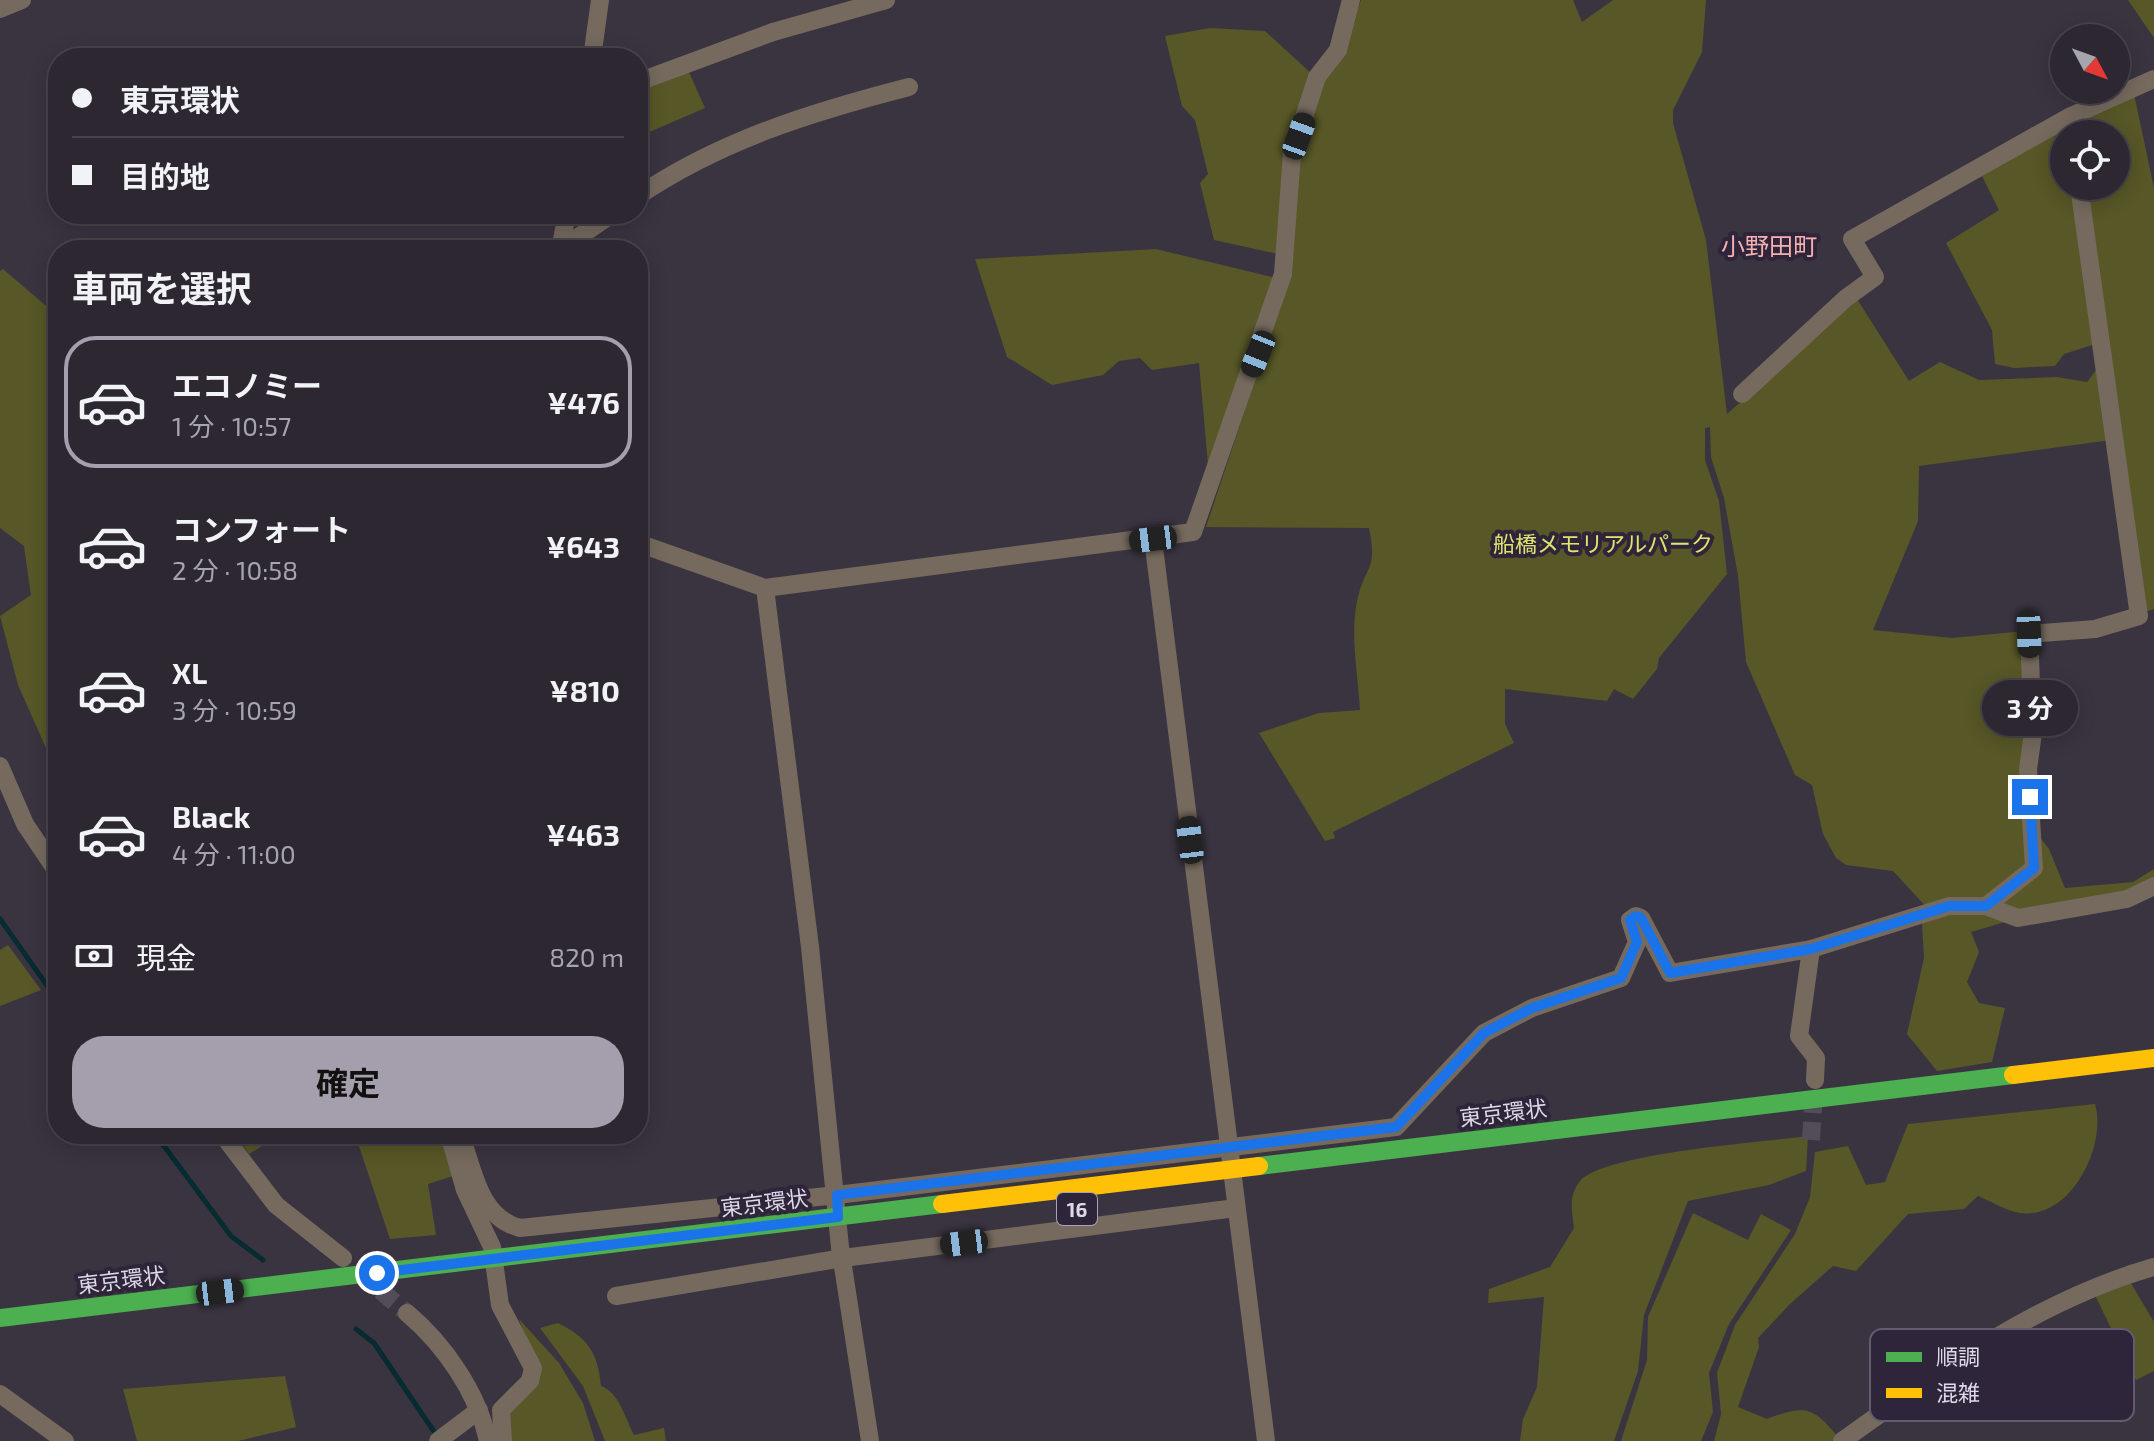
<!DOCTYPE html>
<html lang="ja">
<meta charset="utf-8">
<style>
body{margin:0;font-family:"Exo 2","Noto Sans JP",sans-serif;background:#38333d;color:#f1f3f6;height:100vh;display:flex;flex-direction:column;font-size:30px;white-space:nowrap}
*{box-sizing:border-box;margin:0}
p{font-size:26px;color:#a6a5ab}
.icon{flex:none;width:44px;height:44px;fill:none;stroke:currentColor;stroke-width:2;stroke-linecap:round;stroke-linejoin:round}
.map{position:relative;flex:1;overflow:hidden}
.panel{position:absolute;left:48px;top:240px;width:600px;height:904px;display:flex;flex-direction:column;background:#2c2731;border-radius:32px;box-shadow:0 4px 20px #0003,0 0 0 2px #48444d}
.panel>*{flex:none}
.top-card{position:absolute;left:48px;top:48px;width:600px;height:176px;border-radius:32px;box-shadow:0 4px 20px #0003,0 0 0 2px #48444d;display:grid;align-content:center;height:176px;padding:0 24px;background:#2c2731}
.needle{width:52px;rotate:131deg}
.fabs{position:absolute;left:2050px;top:24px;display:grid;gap:16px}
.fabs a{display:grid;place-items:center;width:80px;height:80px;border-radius:50%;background:#2c2731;box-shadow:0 4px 20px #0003,0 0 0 2px #48444d;font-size:40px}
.end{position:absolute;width:36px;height:36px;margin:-18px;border:10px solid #1a73e8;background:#fff;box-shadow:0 0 0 4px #fff}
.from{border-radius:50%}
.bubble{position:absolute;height:56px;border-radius:28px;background:#2c2731;box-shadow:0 4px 20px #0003,0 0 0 2px #48444d;font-size:26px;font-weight:700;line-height:56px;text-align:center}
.car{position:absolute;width:24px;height:48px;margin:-24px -12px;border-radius:10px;box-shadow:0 0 6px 2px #0007;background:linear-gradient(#222 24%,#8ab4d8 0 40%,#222 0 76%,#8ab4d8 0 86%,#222 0)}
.top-card b{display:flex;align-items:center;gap:28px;height:76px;font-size:30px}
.top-card b+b{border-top:2px solid #48444d}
.top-card i{width:20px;height:20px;background:#f1f3f6}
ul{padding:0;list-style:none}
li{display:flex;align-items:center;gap:24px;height:132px;margin:0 16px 12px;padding:0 8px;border:4px solid transparent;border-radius:32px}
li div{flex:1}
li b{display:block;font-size:30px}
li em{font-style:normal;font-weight:700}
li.current{border-color:#a59fad}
li>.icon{width:72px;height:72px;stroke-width:1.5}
h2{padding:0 24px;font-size:36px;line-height:96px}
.pay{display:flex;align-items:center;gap:20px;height:88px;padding:0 24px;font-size:30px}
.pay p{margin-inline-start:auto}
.button{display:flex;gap:16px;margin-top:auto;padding:16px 24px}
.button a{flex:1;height:92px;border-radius:32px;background:#a59fad;color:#111;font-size:32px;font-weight:700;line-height:92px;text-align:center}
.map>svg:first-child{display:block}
.green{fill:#575727;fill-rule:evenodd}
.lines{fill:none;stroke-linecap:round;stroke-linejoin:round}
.stream{stroke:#062b31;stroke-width:5}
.street-tunnel{stroke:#534d5a;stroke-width:18;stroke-dasharray:18 9;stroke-linecap:butt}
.street{stroke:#766a5e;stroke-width:18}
.fast{stroke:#4caf50;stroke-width:18}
.slow{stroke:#ffc107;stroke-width:18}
.route{stroke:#1a73e8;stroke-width:10}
.labels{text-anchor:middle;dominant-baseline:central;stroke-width:8;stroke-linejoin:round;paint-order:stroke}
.shield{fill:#2e253b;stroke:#a9a2b3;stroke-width:2}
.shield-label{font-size:20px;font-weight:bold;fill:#ded8e7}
.park-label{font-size:22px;fill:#e0e36e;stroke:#2e253b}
.street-label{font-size:22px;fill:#ded8e7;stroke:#2e253b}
.neighbourhood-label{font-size:24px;fill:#f5b1ad;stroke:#2e253b}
.key{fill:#2e253b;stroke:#635b6f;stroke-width:2}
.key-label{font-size:22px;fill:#ded8e7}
</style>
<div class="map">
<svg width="2154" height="1441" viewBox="0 0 2154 1441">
<rect width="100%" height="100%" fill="#3a3441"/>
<!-- green -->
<g class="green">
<path d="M1361,0H1573L1582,22L1613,0H1706L1702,52L1673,110V123L1706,240L1727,414L1857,299L1909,381L1940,362L1979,380L2057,377L2087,382L2103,361L2111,440L1919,466L1918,521L1873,630L1952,638L2025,631L2029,863L1984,902L1930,911L1893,871L1846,865L1836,858L1823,834L1812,785L1795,775L1746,662L1738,576L1724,498L1711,457L1710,427L1705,428V460L1719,501L1727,574L1659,658L1657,669L1633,699L1614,689L1607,701L1505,689V724L1514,743L1333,832L1335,838L1325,841L1259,733L1319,713L1360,710C1358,674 1350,637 1357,601C1365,565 1378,571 1369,528L1206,527L1269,338L1296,155L1322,80L1343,50Z"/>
<polygon points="2128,0 2154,0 2154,38"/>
<polygon points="1210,28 1265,31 1313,75 1282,255 1214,240 1200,183 1208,174 1195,120 1182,106 1165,36"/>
<polygon points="688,70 705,108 638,137 638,89"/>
<path d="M2134,94L2154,188V609L2145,612L2108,340L2064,354L2055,366L2014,368L1995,364L1992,330L1946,243L1999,210L1980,172ZM2064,134H2116V186H2064Z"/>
<polygon points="1156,249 1276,278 1209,476 1199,363 1152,370 1140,358 1119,361 1103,375 1052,385 1007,357 975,259"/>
<polygon points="3,269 58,316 58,775 18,685 0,616 31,595 24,546 0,528 0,271"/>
<polygon points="2036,832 2049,849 2065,888 2133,882 2154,869 2154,882 2121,896 2021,914 1992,906 2039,870"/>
<polygon points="1984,910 2005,922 1971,932 1979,952 1967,982 1979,1003 2005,1008 1992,1062 1937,1071 1907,1034 1924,958 1922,923 1933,917"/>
<polygon points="8,945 41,990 0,1006 0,950"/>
<path d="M2095,1104C2106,1141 2078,1203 2038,1212C2015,1218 1998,1204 1978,1196L1964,1209L1908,1214L1856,1271L1833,1266L1790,1304L1758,1338L1759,1347L1738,1407L1767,1419C1804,1405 1813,1406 1838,1437L1832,1441H1714L1721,1414L1717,1373L1735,1325L1795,1234L1810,1197L1815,1152L1848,1146L1866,1185L1885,1182L1908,1124Z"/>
<polygon points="236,1134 282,1134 249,1154"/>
<polygon points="355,1134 443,1134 453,1176 428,1184 436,1235 390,1239"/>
<path d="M1808,1136L1806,1171L1769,1185L1688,1201L1644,1315L1638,1371L1614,1441H1520L1523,1419L1537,1387L1544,1297L1488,1303L1489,1289L1550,1267L1574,1228C1572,1211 1568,1196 1580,1181C1604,1153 1764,1142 1808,1136Z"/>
<polygon points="1693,1213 1748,1240 1761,1214 1791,1230 1729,1324 1709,1373 1713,1412 1701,1441 1621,1441 1647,1360 1648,1317"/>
<polygon points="2129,1280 2154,1322 2154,1371 2136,1380 2095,1295"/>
<polygon points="519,1319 559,1363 583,1403 595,1441 512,1441 505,1413 533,1384 529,1348"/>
<path d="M558,1323C588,1338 598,1353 601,1386C619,1392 626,1420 634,1435L664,1428L666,1441H605L583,1386L540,1328Z"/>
<polygon points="285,1376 296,1427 238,1441 137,1441 123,1389"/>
</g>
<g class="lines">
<!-- stream -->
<g class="stream">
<polyline points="0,919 58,1001"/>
<polyline points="155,1134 231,1236 263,1260"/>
<polyline points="356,1329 374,1343 437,1436"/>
</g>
<!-- street-tunnel -->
<g class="street-tunnel">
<polyline points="1811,1140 1814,1091"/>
<polyline points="360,1273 407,1313"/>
</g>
<!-- street -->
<g class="street">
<polyline points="0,9 22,0"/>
<polyline points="592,58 600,0"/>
<polyline points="638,82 773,32 886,0"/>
<path d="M638,196C721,140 812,112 909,87"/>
<polyline points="561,249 612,214"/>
<polyline points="560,250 567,214"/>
<polyline points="1742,394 1846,298 1875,277 1852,239 2069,117 2154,79"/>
<polyline points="1153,539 1266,1441"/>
<polyline points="638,543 765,588 1193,532 1283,274 1292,154 1317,77 1338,50 1351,0"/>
<polyline points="765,588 810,947 840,1247 870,1441"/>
<polyline points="0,766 25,824 58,873"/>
<polyline points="1986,906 2034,868 2028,769 2033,733 2029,634 2095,629 2139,616 2079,186"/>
<polyline points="1811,949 1799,1036 1816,1058 1815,1080"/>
<polyline points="222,1134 276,1205 343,1258"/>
<polyline points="449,1134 465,1190 492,1247 500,1305 533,1368 530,1381 501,1410 503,1441"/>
<path d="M460,1134C474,1169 478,1217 520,1228L837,1195L1396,1127L1484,1033L1532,1008L1621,978L1637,942L1630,920L1636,916L1641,918L1670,973L1811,949L1949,906H1986L2018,918L2127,899L2154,886"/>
<polyline points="616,1296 843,1258 1236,1208"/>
<path d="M407,1313C444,1344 478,1393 488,1441"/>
<polyline points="0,1394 65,1441"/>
<polyline points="438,1441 479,1410"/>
<path d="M1842,1441C1939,1372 2038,1300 2154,1267"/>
</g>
<!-- fast -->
<g class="fast">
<polyline points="1259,1166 2013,1075"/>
<polyline points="0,1318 942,1204"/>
</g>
<!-- slow -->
<g class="slow">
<polyline points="2013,1075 2154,1058"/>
<polyline points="942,1204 1259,1166"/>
</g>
</g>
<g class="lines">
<!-- route -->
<polyline class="route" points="377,1273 838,1217 837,1195 1396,1127 1484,1033 1532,1008 1621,978 1637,942 1630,920 1636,916 1641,918 1670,973 1811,949 1949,906 1986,906 2034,868 2030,797"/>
</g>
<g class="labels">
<!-- shield labels -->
<rect class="shield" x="1057" y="1193" width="40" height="32" rx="6"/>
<g class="shield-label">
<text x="1077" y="1209">16</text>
</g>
<!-- park labels -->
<g class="park-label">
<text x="1603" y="543">船橋メモリアルパーク</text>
</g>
<!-- street labels -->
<g class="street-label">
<text transform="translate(1503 1112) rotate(-7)">東京環状</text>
<text transform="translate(764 1202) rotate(-7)">東京環状</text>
<text transform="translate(121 1279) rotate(-7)">東京環状</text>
</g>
<!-- neighbourhood labels -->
<g class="neighbourhood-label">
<text x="1769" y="245">小野田町</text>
</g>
</g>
<!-- legend -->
<rect x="1870" y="1329" width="264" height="92" rx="12" class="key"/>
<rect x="1886" y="1352" width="36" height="10" fill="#4caf50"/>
<rect x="1886" y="1388" width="36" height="10" fill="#ffc107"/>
<g class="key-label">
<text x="1936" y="1365">順調</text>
<text x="1936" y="1401">混雑</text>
</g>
</svg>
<div class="fabs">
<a><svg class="needle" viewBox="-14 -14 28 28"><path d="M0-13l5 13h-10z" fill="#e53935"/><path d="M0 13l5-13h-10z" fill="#a6a5ab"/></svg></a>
<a><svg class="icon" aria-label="locate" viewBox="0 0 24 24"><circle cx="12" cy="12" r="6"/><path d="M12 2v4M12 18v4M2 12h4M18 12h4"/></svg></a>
</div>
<i class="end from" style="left:377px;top:1273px"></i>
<i class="end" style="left:2030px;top:797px"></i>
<div class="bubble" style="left:1982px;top:680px;width:96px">3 分</div>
<i class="car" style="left:1299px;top:136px;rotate:20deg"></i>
<i class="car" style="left:1258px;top:354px;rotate:202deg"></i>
<i class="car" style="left:1153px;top:539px;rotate:263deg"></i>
<i class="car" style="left:2029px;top:634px;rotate:178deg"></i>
<i class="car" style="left:1190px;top:840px;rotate:353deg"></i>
<i class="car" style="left:964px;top:1243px;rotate:263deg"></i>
<i class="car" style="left:220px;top:1292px;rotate:83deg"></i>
<div class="top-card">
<b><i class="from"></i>東京環状</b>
<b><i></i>目的地</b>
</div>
<section class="panel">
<h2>車両を選択</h2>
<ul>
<li class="current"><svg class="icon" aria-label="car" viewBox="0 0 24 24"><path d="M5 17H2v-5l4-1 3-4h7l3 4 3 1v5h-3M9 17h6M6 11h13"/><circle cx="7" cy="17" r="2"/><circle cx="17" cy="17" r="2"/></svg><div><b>エコノミー</b><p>1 分 · 10:57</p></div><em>¥476</em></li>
<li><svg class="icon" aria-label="car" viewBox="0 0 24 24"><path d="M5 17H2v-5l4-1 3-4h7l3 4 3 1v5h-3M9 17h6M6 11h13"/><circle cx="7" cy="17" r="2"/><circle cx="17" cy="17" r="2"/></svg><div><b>コンフォート</b><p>2 分 · 10:58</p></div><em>¥643</em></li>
<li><svg class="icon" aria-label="car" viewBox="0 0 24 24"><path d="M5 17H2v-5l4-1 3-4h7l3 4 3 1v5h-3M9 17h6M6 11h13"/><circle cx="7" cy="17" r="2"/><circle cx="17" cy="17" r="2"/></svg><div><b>XL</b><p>3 分 · 10:59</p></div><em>¥810</em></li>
<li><svg class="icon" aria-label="car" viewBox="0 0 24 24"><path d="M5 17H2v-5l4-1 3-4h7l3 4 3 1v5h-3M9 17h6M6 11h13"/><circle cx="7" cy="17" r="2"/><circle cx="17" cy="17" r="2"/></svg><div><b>Black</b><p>4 分 · 11:00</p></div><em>¥463</em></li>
</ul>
<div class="pay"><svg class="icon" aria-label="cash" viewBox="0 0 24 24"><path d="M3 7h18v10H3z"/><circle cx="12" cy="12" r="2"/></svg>現金<p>820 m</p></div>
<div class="button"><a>確定</a></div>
</section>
</div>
